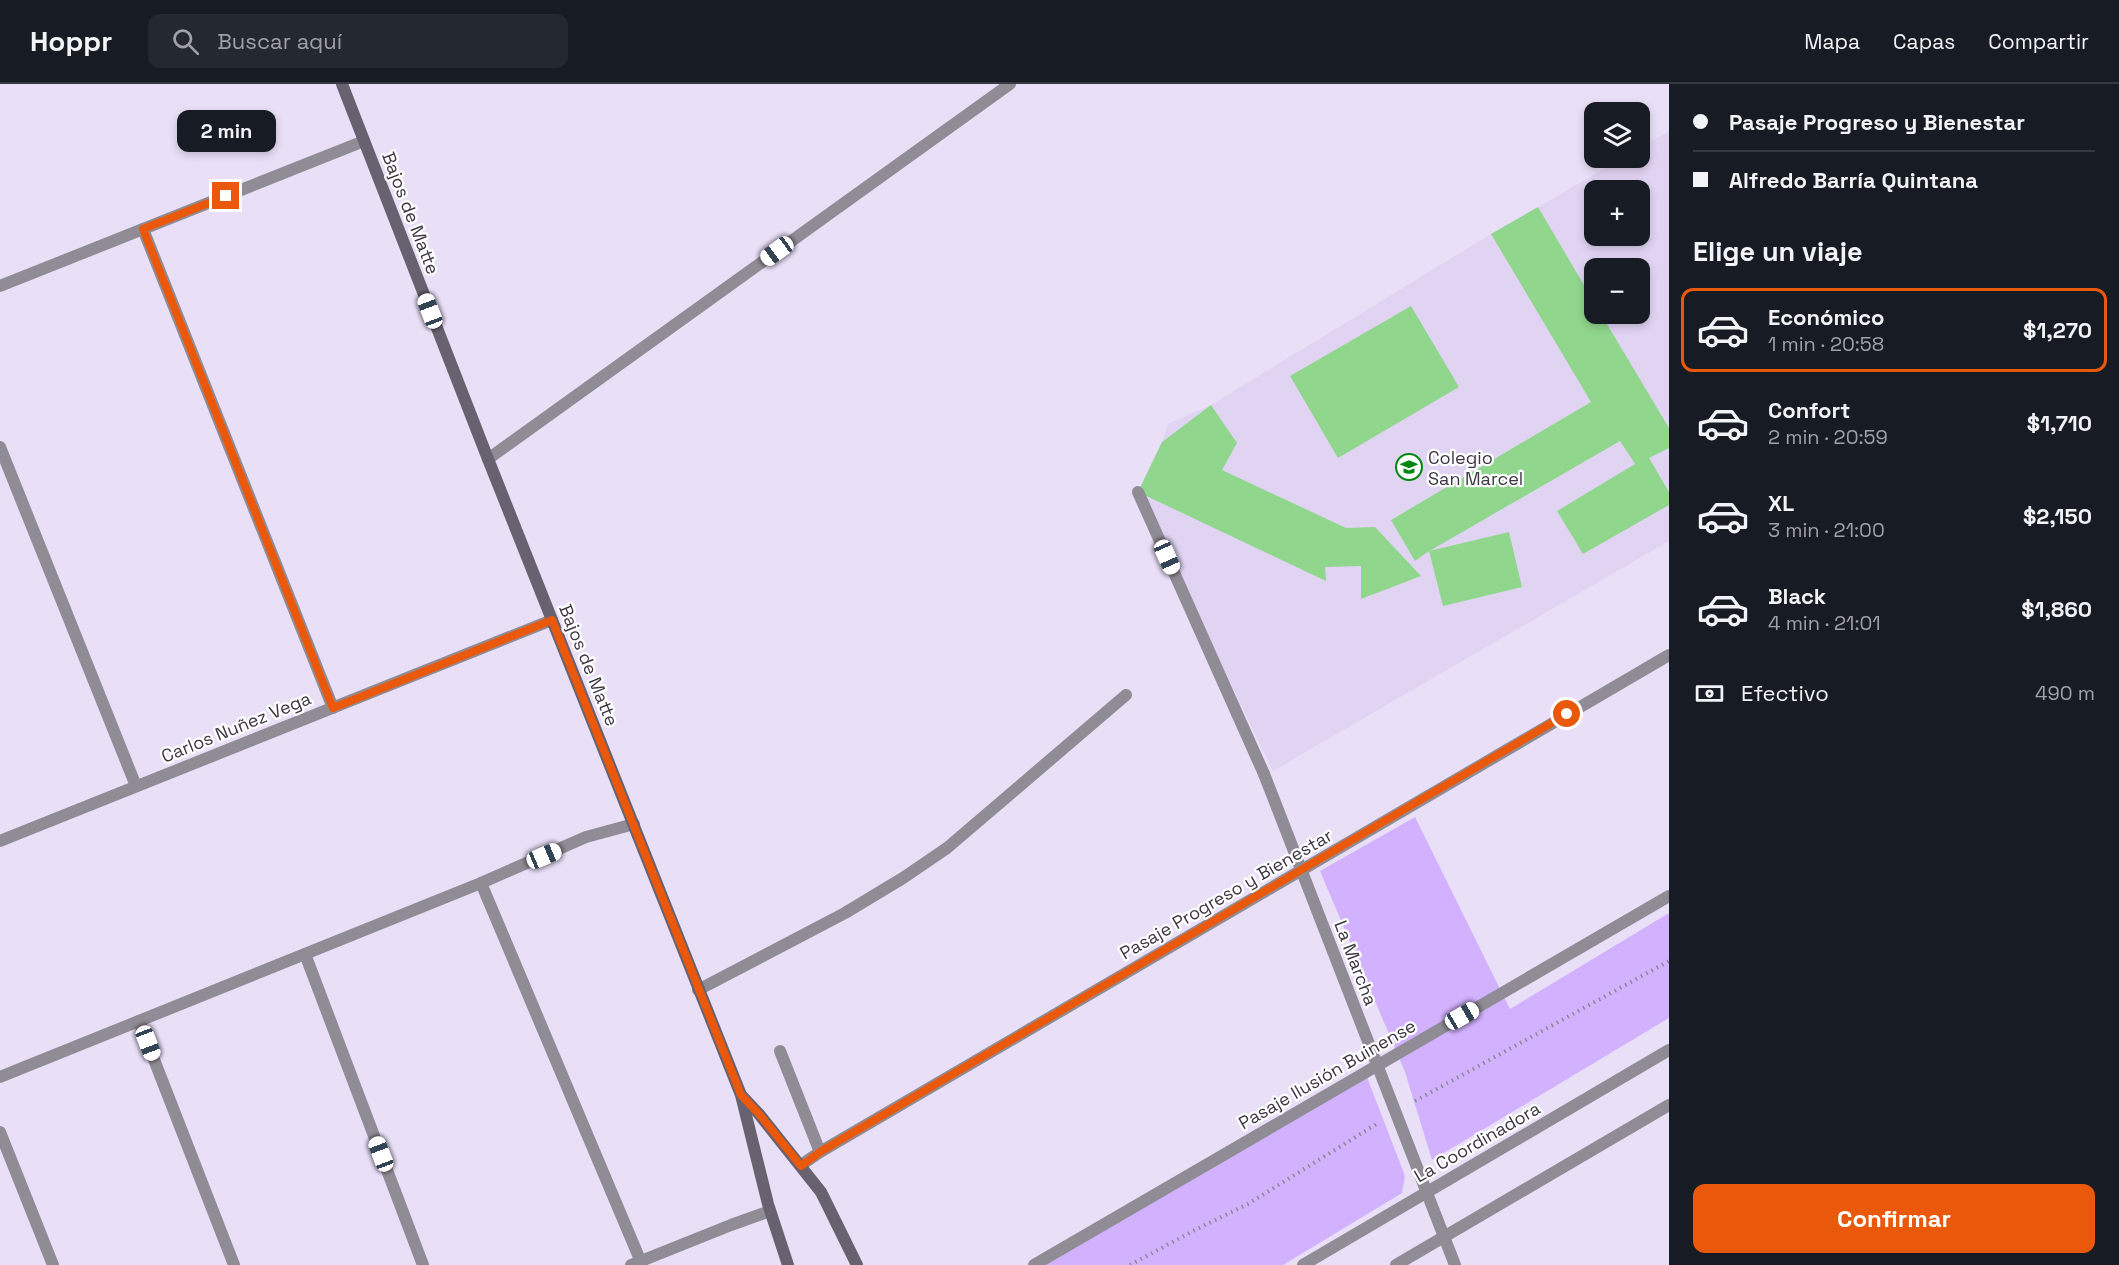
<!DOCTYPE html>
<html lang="es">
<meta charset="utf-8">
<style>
body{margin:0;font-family:"Space Grotesk",sans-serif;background:#242831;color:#f1f3f6;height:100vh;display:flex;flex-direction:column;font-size:22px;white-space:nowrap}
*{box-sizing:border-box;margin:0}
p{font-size:20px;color:#9ea1a6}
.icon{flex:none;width:33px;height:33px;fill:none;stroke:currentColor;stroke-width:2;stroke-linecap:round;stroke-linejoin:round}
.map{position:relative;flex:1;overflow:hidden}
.sheet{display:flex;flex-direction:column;background:#171b24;width:450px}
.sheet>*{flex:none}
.guide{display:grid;align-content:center;height:132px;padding:0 24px;background:#171b24}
.controls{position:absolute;left:1584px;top:18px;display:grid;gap:12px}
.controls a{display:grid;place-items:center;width:66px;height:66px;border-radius:12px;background:#171b24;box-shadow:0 3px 9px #0003;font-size:30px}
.end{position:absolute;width:27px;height:27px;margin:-14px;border:8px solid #ea580c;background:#fff;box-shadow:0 0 0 3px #fff}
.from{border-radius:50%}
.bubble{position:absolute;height:42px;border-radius:12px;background:#171b24;box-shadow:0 3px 9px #0003;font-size:20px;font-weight:700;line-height:42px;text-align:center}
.car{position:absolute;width:18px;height:36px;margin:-18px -9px;border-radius:8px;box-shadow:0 0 4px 2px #0007;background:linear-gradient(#fff 24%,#345 0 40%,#fff 0 76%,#345 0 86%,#fff 0)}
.guide b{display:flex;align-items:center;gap:21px;height:57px;font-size:22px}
.guide b+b{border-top:2px solid #363941}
.guide i{width:15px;height:15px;background:#f1f3f6}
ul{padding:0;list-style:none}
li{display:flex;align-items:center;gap:18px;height:84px;margin:0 12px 9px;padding:0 12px;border:3px solid transparent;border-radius:12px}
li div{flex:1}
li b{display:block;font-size:22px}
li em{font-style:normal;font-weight:700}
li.on{border-color:#ea580c}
li>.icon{width:54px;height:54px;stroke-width:1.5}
h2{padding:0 24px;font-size:27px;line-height:72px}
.pay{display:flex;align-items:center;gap:15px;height:66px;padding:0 24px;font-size:22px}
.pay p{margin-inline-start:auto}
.cta{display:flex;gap:12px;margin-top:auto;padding:12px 24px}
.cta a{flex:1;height:69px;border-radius:12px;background:#ea580c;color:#fff;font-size:24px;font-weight:700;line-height:69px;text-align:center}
header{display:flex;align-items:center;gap:36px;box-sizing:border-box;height:84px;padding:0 30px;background:#171b24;border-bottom:2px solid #363941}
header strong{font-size:28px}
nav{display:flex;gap:33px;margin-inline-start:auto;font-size:21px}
.search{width:420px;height:54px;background:#242831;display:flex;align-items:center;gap:15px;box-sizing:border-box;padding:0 21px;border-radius:12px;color:#9ea1a6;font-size:22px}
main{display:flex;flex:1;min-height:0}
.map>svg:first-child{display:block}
.built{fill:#e1d4f3;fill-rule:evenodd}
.green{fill:#d2b2fe}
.building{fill:#91d68d}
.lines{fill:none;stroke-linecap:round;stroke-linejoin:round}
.path{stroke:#8d8797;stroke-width:4;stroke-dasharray:1.5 4.5;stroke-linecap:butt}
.service{stroke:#908c96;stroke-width:12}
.minor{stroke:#908c96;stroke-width:12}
.secondary{stroke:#686270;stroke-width:12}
.route{stroke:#ea580c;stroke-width:8}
.labels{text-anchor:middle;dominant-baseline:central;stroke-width:4.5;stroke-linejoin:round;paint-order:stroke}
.street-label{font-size:18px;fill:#3b3741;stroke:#fff}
.poi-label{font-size:18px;fill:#3b3741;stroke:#fff;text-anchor:start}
</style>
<header>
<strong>Hoppr</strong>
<div class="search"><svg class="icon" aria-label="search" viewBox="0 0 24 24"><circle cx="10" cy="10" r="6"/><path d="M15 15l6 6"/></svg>Buscar aquí</div>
<nav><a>Mapa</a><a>Capas</a><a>Compartir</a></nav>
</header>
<main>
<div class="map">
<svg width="1669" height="1181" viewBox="0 0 1669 1181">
<rect width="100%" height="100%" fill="#e9dff7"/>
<!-- built -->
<path class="built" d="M1669,47V457L1273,687L1138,408L1162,358L1168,340L1211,321L1491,150L1623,74H1640V64ZM1594,106H1640V152H1594ZM1594,184H1640V230H1594Z"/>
<!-- green -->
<g class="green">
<polygon points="1415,733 1510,925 1669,829 1669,934 1432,1076 1405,988 1320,787"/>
<polygon points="1365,988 1405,1092 1402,1109 1283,1181 1034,1181"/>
</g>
<!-- building -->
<g class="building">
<polygon points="1538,123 1594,218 1594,230 1601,230 1669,344 1669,364 1649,374 1669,408 1669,421 1583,470 1557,427 1635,380 1620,357 1426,469 1415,477 1391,436 1591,318 1491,150"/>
<polygon points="1411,222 1459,303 1338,374 1290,292"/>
<polygon points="1211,321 1237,359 1222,386 1346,444 1375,443 1421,492 1361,515 1361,482 1325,483 1326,497 1138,408 1162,358"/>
<polygon points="1509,448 1522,503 1443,522 1429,467"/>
</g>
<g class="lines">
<!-- path -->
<g class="path">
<polyline points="1415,1017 1669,877"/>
<polyline points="1130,1181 1193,1147 1248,1120 1378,1039"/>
</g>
<!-- service -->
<g class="service">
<polyline points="1138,408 1264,690"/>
<polyline points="698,906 845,829 903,794 947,764 1126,611"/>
</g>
<!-- minor -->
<g class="minor">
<polyline points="143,145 333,624"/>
<polyline points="0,202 364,57"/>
<polyline points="0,363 136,702"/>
<polyline points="488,375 1010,0"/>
<polyline points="1264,690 1455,1181"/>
<polyline points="0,757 552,536"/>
<polyline points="481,799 641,1178"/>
<polyline points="305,870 423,1181"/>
<polyline points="139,937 234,1181"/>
<polyline points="780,967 820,1068"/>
<polyline points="0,993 481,799 586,753 634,740"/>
<polyline points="0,1048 53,1181"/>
<polyline points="801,1081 820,1068 1669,571"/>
<polyline points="631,1181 731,1141 770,1127"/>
<polyline points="1034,1181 1669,812"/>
<polyline points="1303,1181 1669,966"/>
<polyline points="1396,1181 1669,1021"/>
</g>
<!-- secondary -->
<g class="secondary">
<polyline points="342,0 488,375 741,1011 768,1120 788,1181"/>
<polyline points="742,1012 759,1030 821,1108 857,1181"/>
</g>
</g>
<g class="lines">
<!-- route -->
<polyline class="route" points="226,112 143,145 333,624 552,536 741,1011 759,1030 801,1082 820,1068 1567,630"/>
</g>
<!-- icons -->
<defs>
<symbol id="school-ring" viewBox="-11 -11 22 22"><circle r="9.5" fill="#fff" stroke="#00870f" stroke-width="1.5"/><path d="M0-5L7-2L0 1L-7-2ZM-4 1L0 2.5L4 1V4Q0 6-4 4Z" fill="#00870f"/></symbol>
</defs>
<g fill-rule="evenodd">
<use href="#school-ring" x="1394" y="368" width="30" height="30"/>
</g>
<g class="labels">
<!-- street labels -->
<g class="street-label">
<text transform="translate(411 129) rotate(69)">Bajos de Matte</text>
<text transform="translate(589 581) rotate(68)">Bajos de Matte</text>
<text transform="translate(236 643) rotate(-22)">Carlos Nuñez Vega</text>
<text transform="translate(1226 810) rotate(-30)">Pasaje Progreso y Bienestar</text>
<text transform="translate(1356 879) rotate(69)">La Marcha</text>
<text transform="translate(1327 990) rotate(-30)">Pasaje Ilusión Buinense</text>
<text transform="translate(1477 1058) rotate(-30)">La Coordinadora</text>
</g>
<!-- poi labels -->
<g class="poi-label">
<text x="1428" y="373">Colegio<tspan x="1428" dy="21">San Marcel</tspan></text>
</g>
</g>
</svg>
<div class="controls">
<a><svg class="icon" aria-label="layers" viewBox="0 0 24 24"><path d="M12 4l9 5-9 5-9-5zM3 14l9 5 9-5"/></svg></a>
<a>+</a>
<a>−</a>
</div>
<i class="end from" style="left:1567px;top:630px"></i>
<i class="end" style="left:226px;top:112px"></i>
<div class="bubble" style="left:177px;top:26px;width:99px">2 min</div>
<i class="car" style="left:777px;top:167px;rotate:234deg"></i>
<i class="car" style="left:430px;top:227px;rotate:339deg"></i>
<i class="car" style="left:1167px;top:473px;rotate:156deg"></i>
<i class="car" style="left:544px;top:772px;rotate:67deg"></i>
<i class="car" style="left:1462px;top:932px;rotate:60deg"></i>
<i class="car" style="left:148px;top:959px;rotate:159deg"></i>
<i class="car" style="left:381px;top:1070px;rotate:339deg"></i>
</div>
<section class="sheet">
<div class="guide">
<b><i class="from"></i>Pasaje Progreso y Bienestar</b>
<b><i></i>Alfredo Barría Quintana</b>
</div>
<h2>Elige un viaje</h2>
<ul>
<li class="on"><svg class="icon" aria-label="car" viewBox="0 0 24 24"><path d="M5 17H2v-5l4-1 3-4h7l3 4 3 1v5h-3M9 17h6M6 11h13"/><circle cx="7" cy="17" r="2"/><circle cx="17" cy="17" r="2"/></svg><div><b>Económico</b><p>1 min · 20:58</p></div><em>$1,270</em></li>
<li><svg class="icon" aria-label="car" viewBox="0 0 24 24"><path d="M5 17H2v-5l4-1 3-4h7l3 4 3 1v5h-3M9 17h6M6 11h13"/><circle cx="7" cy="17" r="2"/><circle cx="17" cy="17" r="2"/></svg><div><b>Confort</b><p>2 min · 20:59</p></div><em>$1,710</em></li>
<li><svg class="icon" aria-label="car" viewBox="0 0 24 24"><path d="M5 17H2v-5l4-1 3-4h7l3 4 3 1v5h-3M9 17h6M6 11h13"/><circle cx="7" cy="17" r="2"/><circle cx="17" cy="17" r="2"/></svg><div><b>XL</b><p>3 min · 21:00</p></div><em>$2,150</em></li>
<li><svg class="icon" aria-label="car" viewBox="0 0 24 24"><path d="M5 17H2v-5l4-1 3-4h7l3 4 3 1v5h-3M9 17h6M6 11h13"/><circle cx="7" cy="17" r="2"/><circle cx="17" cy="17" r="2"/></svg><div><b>Black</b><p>4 min · 21:01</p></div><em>$1,860</em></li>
</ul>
<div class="pay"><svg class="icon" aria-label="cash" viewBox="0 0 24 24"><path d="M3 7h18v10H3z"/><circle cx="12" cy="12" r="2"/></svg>Efectivo<p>490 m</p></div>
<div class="cta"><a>Confirmar</a></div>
</section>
</main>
